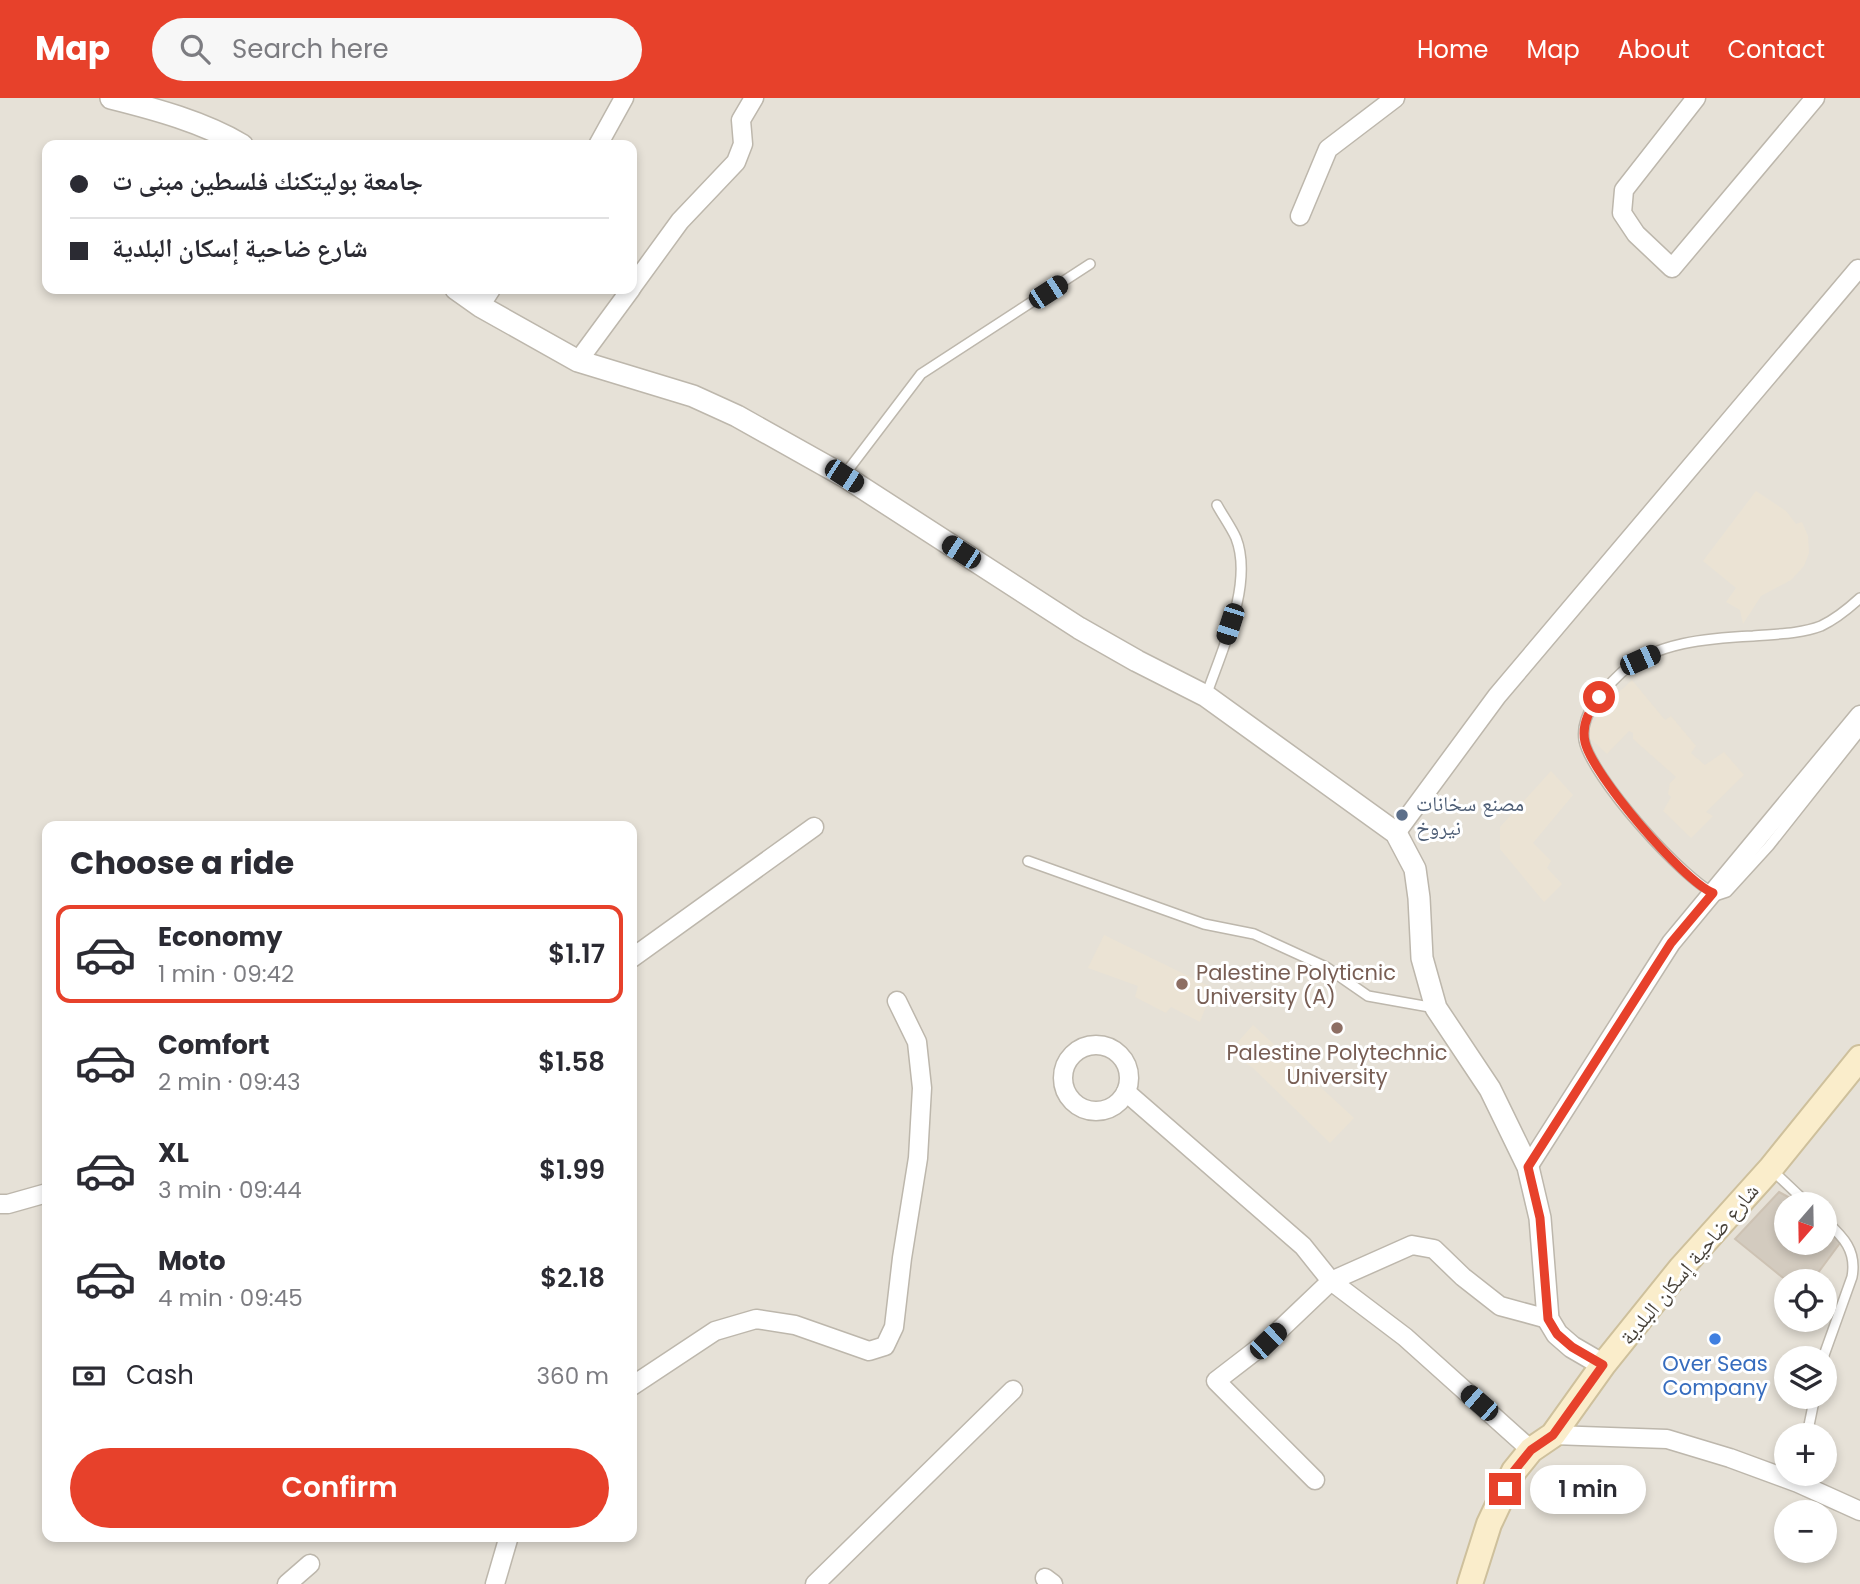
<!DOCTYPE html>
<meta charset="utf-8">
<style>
body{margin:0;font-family:Poppins,"Noto Naskh Arabic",sans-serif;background:#f7f7f7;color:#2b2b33;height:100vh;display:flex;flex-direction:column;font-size:26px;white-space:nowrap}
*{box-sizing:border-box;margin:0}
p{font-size:23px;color:#7c7c81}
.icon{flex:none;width:38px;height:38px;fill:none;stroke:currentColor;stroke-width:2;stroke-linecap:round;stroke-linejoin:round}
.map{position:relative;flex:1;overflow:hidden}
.side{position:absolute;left:42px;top:723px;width:595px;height:721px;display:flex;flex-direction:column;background:#fff;border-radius:14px;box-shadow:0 4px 10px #0003}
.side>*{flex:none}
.guide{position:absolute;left:42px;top:42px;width:595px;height:154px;border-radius:14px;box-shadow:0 4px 10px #0003;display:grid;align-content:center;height:154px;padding:0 28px;background:#fff}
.needle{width:46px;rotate:200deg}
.controls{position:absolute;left:1774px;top:1094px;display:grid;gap:14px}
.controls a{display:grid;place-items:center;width:63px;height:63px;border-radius:50%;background:#fff;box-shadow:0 4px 10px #0003;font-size:35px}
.end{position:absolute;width:32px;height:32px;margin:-16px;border:9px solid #e7412b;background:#fff;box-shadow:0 0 0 4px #fff}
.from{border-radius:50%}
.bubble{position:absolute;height:49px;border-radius:24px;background:#fff;box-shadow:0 4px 10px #0003;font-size:23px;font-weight:600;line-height:49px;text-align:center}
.car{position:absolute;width:21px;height:42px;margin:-21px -10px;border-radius:9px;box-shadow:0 0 5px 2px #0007;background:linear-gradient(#222 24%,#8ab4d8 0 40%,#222 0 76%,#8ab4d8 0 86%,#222 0)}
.guide b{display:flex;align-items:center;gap:24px;height:66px;font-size:26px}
.guide b+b{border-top:2px solid #e1e1e2}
.guide i{width:18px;height:18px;background:#2b2b33}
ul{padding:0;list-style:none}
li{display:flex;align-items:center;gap:21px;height:98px;margin:0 14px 10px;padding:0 14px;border:4px solid transparent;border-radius:14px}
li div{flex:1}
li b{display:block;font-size:26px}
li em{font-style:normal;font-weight:600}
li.selected{border-color:#e7412b}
li>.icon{width:63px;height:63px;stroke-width:1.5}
h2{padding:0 28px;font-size:32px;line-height:84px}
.pay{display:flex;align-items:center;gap:18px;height:77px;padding:0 28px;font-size:26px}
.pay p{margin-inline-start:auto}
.primary-button{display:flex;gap:14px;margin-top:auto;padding:14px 28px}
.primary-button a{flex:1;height:80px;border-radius:42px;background:#e7412b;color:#fff;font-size:28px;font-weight:600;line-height:80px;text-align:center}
header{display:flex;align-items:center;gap:42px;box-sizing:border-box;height:98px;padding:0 35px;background:#e7412b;color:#fff}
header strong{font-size:33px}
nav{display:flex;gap:38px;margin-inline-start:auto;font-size:24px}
.search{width:490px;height:63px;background:#f7f7f7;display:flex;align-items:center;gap:18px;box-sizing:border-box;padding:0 24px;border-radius:38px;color:#7c7c81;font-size:26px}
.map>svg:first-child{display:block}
.residential{fill:#e6e1d7;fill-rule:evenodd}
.education{fill:#ebe3d4}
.building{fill:#d3cbbf;stroke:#cdc2b3;stroke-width:2}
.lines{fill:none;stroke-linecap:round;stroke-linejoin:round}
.service-casing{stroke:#bdb7ac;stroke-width:12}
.minor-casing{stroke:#bdb7ac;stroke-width:21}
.tertiary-casing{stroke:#bdb7ac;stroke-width:24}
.secondary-casing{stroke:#cec09c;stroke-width:28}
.service{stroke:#fff;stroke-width:9}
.minor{stroke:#fff;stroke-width:18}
.tertiary{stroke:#fff;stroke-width:21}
.secondary{stroke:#faedcb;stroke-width:24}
.route{stroke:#e7412b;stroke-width:9}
.service-dot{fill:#5c6f8a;stroke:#fff;stroke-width:2.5}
.education-dot{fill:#8d6e63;stroke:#fff;stroke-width:2.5}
.shop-dot{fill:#3f7fe0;stroke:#fff;stroke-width:2.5}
.labels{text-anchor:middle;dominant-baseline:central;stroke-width:6;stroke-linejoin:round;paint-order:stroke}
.service-label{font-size:21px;fill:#4e5e75;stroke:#fff;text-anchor:start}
.education-label{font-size:21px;fill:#785e54;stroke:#fff;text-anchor:start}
.street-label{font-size:21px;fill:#464038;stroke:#fff}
.shop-label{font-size:21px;fill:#366cbe;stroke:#fff}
</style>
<header>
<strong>Map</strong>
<div class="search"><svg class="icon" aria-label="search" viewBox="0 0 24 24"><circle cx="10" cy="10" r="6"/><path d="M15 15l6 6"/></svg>Search here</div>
<nav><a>Home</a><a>Map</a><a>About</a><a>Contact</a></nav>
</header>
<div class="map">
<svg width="1860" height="1486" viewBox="0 0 1860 1486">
<rect width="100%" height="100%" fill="#f3efe8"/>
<!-- residential -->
<path class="residential" d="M0,0H1860V1486H0ZM47,47H632V191H47ZM47,728H632V1438H47ZM1787,1106H1825V1144H1787ZM1787,1183H1825V1222H1787ZM1787,1260H1825V1298H1787ZM1787,1337H1825V1376H1787ZM1787,1414H1825V1452H1787Z"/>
<!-- education -->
<g class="education">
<polygon points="1756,393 1786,413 1796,426 1802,424 1808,438 1809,455 1804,468 1791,482 1761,498 1743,526 1740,512 1726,504 1736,490 1703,463"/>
<polygon points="1632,582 1665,622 1671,618 1696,648 1691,655 1705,667 1724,654 1744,677 1706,714 1713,718 1691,740 1663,713 1671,699 1668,696 1670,685 1676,679 1633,641 1633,635 1629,633 1607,656 1584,635 1596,621 1592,612 1606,599 1611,601"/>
<polygon points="1551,673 1573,697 1533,745 1551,763 1547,770 1562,786 1544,804 1500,751 1500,729"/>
<polygon points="1104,837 1213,890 1200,924 1171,909 1166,915 1135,899 1138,888 1088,870"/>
<polygon points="1253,927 1354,1020 1330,1045 1253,970 1229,954"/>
</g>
<!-- building -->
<polygon class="building" points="1779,1094 1801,1106 1787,1106 1787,1144 1825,1144 1825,1126 1843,1141 1812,1183 1787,1183 1735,1141"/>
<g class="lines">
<defs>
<g id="service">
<polyline points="845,376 921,276 1090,166"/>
<path d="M1860,500C1848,511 1836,521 1821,528C1800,536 1775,536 1753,538C1710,540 1654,544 1621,575C1603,592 1580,616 1584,642C1590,677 1685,785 1718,797L1727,794L1769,748L1860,633"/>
<path d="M1206,598C1221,554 1254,486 1236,440C1231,429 1223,418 1217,407"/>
<polyline points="1028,763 1204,826 1254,836 1326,869 1368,898 1435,910"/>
<polyline points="1772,1072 1808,1106"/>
<path d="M1823,1260L1852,1179C1857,1152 1843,1139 1825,1122"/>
<polyline points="1807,1337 1815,1298"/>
</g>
<g id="minor">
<polyline points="1696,0 1624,92 1622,115 1636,136 1672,170 1815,0"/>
<polyline points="598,47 624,0"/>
<polyline points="1300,118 1328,51 1395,0"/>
<polyline points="632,189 680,123 736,64 743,46 741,22 754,0"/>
<polyline points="480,208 491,191"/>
<polyline points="578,263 631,191"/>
<polyline points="1396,735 1497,598 1858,171"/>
<polyline points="632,860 814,729"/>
<circle cx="1096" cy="980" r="33"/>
<polyline points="1126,994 1303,1148 1331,1183 1405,1239 1531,1352"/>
<polyline points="1528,1069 1671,845 1860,617"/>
<polyline points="0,1106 8,1106 47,1095"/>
<polyline points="632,1288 715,1233 756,1221 795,1227 869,1253 885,1248 894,1229 902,1160 918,1060 922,990 917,944 897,903"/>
<polyline points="1553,1337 1667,1341 1730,1360 1798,1385 1860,1413"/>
<polyline points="1315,1382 1216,1283 1268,1243 1331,1183 1412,1147 1434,1151 1463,1179 1500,1208 1548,1221"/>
<polyline points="1045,1480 1053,1486"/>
<polyline points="287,1486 310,1466"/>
<polyline points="495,1486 509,1438"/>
<polyline points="815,1486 1013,1292"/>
</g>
<g id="tertiary">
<path d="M111,0C155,11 203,24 242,47"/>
<polyline points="456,191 480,208 578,263 693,298 737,318 844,378 1079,530 1137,563 1206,598 1396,735 1415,771 1419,800 1422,860 1436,910 1490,991 1528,1069 1540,1120 1548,1221 1557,1236 1572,1249 1603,1267"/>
</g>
<polyline id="secondary" points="1470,1486 1489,1426 1514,1373 1531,1352 1553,1337 1603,1267 1681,1170 1771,1070 1860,960"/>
</defs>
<!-- service casing -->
<use href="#service" class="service-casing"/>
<!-- minor casing -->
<use href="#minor" class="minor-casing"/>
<!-- tertiary casing -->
<use href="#tertiary" class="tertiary-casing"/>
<!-- secondary casing -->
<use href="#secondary" class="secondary-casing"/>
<!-- service -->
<use href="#service" class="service"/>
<!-- minor -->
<use href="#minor" class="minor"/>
<!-- tertiary -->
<use href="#tertiary" class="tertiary"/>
<!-- secondary -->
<use href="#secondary" class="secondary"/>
</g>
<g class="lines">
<!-- route -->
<path class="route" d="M1505,1391L1514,1373L1531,1352L1553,1337L1603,1267L1572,1249L1557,1236L1548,1221L1540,1120L1528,1069L1671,845L1713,795C1682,782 1592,676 1585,644C1581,627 1589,612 1599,599"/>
</g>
<!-- markers -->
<circle class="service-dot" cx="1402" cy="717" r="7"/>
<g class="education-dot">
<circle cx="1182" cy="886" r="7"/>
<circle cx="1337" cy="930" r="7"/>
</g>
<circle class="shop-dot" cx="1715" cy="1241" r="7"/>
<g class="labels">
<!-- service labels -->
<g class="service-label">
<text x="1416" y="705">مصنع سخانات<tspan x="1416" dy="24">نيروخ</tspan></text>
</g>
<!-- education labels -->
<g class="education-label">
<text x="1196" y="874">Palestine Polyticnic<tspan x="1196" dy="24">University (A)</tspan></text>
<text x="1337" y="954" text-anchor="middle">Palestine Polytechnic<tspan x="1337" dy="24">University</tspan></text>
</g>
<!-- street labels -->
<g class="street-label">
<text transform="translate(1689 1166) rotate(-50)">شارع ضاحية إسكان البلدية</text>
</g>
<!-- shop labels -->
<g class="shop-label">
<text x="1715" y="1265">Over Seas<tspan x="1715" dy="24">Company</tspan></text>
</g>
</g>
</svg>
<div class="controls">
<a><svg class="needle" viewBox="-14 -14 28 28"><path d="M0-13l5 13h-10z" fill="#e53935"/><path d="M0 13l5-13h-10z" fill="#7c7c81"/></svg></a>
<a><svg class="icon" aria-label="locate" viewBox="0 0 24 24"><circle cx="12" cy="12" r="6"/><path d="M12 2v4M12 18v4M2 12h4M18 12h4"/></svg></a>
<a><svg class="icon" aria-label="layers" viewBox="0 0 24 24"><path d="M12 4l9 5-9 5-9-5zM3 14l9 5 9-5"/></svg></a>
<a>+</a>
<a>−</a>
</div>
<i class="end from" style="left:1599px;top:599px"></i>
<i class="end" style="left:1505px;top:1391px"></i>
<div class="bubble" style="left:1530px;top:1367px;width:116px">1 min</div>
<i class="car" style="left:1048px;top:194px;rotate:57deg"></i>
<i class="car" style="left:844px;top:378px;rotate:123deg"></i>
<i class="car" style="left:961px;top:454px;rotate:303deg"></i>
<i class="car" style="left:1230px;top:526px;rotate:198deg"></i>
<i class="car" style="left:1640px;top:562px;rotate:66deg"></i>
<i class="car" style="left:1268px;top:1243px;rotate:46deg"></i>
<i class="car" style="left:1479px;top:1305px;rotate:311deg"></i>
<div class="guide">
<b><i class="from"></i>جامعة بوليتكنك فلسطين مبنى ت</b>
<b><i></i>شارع ضاحية إسكان البلدية</b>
</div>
<section class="side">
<h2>Choose a ride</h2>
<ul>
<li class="selected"><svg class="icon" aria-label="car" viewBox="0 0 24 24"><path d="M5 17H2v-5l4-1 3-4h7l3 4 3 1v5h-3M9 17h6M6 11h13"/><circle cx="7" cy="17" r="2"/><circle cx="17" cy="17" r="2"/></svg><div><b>Economy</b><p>1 min · 09:42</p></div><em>$1.17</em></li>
<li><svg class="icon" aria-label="car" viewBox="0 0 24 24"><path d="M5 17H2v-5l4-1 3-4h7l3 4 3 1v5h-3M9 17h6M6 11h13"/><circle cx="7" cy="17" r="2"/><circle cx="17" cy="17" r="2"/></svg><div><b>Comfort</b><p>2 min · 09:43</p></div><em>$1.58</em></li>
<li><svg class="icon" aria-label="car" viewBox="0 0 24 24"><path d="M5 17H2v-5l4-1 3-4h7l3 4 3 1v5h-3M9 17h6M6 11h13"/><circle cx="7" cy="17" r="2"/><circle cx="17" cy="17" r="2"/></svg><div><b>XL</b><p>3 min · 09:44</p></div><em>$1.99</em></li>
<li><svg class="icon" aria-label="car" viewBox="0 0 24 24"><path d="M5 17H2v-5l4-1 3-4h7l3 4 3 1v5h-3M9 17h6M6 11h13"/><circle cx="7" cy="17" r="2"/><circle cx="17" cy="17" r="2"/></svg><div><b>Moto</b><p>4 min · 09:45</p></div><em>$2.18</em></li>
</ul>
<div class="pay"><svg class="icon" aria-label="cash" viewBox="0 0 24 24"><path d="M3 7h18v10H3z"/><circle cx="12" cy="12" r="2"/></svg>Cash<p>360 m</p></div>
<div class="primary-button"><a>Confirm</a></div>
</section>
</div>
